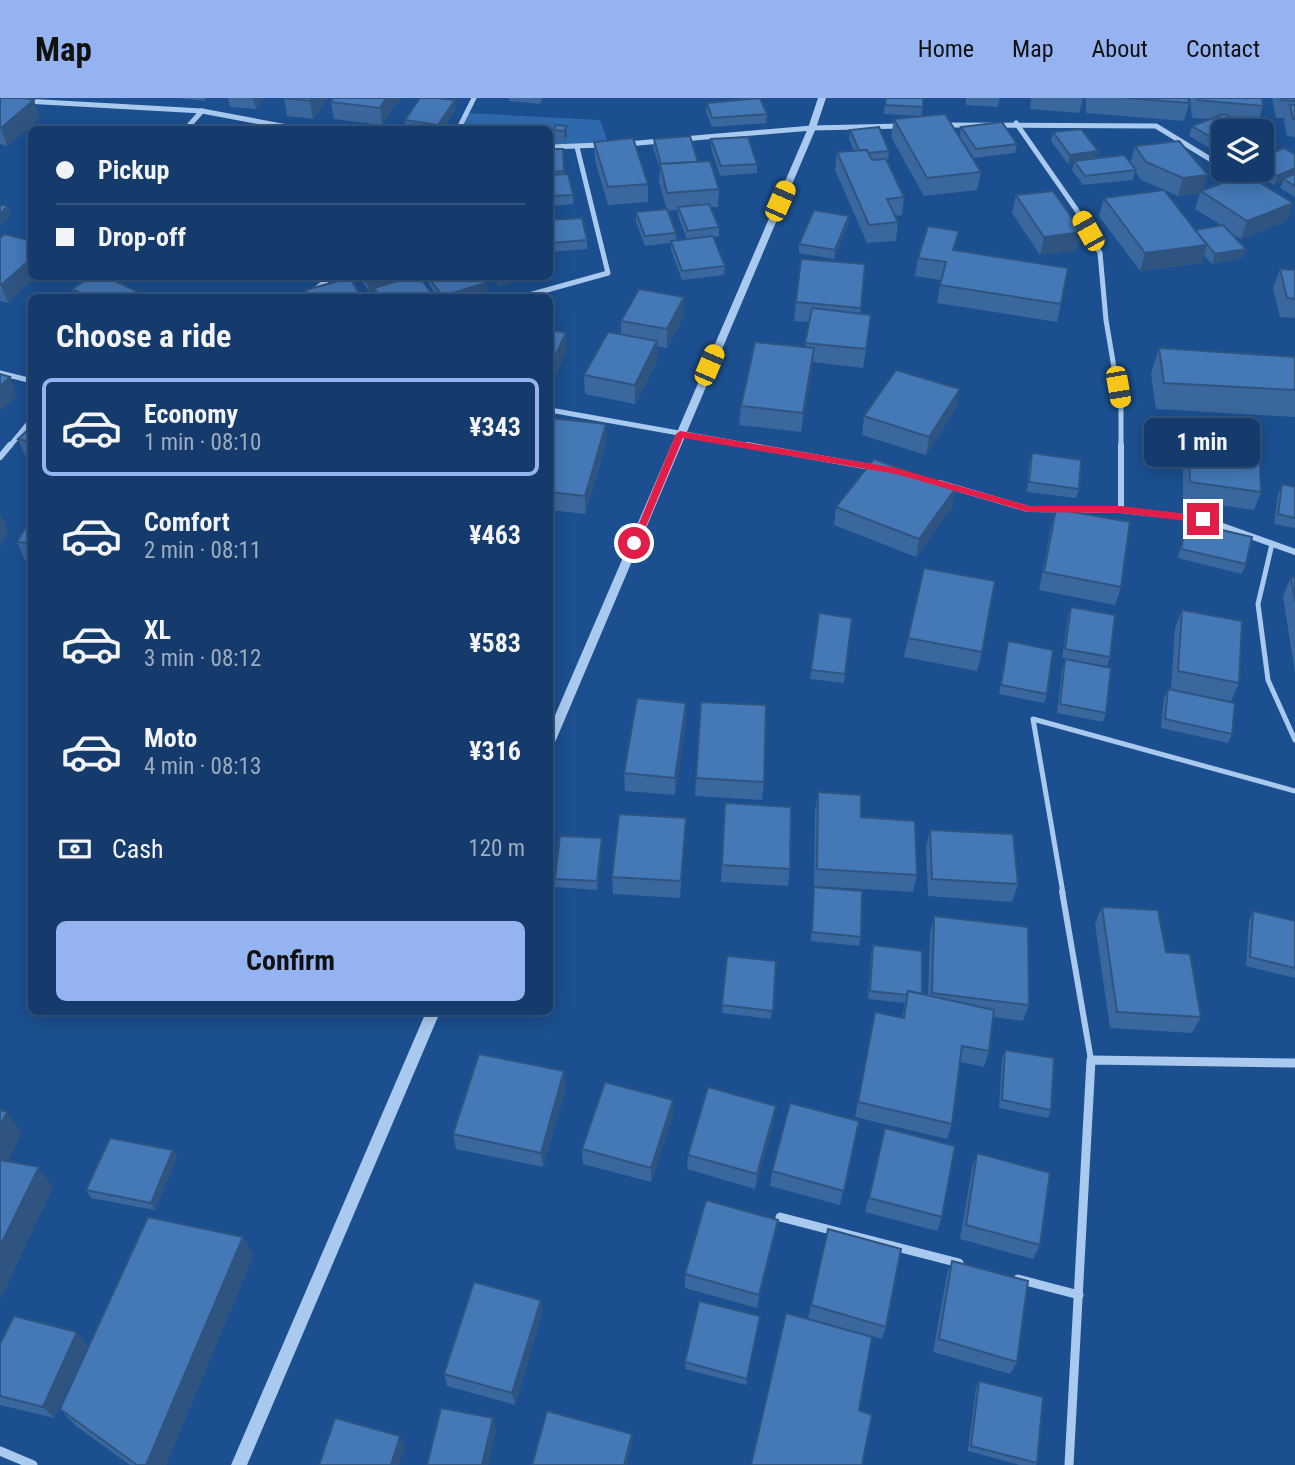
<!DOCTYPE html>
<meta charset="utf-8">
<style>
body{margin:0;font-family:"Roboto Condensed",sans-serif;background:#214673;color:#f1f3f6;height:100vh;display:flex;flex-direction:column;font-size:26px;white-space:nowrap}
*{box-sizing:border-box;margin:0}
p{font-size:23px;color:#9dadc1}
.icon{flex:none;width:38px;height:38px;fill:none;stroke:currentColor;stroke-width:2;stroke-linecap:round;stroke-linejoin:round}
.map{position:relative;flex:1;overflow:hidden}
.details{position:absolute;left:28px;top:196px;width:525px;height:721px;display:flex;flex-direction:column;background:#143b6b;border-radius:10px;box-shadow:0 4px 18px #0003,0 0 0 2px #33557e}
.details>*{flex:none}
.guide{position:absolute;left:28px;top:28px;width:525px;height:154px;border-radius:10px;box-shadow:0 4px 18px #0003,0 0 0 2px #33557e;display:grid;align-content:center;height:154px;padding:0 28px;background:#143b6b}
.controls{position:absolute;left:1211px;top:21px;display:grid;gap:14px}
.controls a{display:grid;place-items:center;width:63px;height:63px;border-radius:10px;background:#143b6b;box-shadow:0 4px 18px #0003,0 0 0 2px #33557e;font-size:35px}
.end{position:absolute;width:32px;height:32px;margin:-16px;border:9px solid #e11d48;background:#fff;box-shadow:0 0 0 4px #fff}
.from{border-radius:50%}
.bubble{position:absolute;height:49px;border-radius:10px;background:#143b6b;box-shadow:0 4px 18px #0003,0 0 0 2px #33557e;font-size:23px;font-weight:700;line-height:49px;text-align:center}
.car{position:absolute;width:21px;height:42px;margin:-21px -10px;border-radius:9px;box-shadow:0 0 5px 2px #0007;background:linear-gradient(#f5c518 24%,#345 0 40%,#f5c518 0 76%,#345 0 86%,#f5c518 0)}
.guide b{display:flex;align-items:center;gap:24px;height:66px;font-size:26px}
.guide b+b{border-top:2px solid #33557e}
.guide i{width:18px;height:18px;background:#f1f3f6}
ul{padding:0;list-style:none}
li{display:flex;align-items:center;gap:21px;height:98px;margin:0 14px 10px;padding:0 14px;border:4px solid transparent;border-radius:10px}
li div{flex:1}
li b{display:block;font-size:26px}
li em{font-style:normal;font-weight:700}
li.active{border-color:#95b2f1}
li>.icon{width:63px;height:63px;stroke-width:1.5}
h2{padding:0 28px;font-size:32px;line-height:84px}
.pay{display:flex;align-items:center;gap:18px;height:77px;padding:0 28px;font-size:26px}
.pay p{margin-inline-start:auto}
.button{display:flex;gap:14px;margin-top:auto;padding:14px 28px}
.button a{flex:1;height:80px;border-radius:10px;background:#95b2f1;color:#111;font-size:28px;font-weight:700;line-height:80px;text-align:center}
header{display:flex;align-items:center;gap:42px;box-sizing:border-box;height:98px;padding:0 35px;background:#95b2f1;color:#111}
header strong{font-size:33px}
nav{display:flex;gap:38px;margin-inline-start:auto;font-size:24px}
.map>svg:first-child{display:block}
.green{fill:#2e69ad}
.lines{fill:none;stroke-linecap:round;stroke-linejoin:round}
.service-far1{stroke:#a9c9ee;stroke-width:5}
.service{stroke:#a9c9ee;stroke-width:6}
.minor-far2{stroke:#a9c9ee;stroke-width:5}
.minor-far1{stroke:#a9c9ee;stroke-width:6}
.minor{stroke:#a9c9ee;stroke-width:9}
.tertiary{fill:#a9c9ee;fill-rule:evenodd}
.wall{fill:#3a679d;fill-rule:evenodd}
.shaded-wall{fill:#305480}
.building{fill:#4478b7;stroke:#305480;stroke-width:2}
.route{fill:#e11d48}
</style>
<header>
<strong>Map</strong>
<nav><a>Home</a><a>Map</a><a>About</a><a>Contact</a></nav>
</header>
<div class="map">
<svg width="1295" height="1367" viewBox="0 0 1295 1367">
<rect width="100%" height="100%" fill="#1b4f8f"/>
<!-- green -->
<polygon class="green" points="467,15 600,22 609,47 550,49 550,32 458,32"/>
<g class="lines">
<!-- service-far1 -->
<g class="service-far1">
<polyline points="1272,446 1258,506 1268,582 1295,642"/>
<polyline points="1063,795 1033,621 1295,693"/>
</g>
<!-- service -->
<polyline class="service" points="1062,793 1091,962"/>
<!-- minor-far2 -->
<g class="minor-far2">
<polyline points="25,3 202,13 303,32"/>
<polyline points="1016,25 1076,111 1100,155 1106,222 1121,311 1121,349"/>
<polyline points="941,27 1156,28 1223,69"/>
<polyline points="185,32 202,13"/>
<polyline points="458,32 474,0"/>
<polyline points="683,41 812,30 902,28"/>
<polyline points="627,46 661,43"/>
<polyline points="550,49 601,47"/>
<polyline points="1227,72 1247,84"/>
<polyline points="305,200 332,178"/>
<polyline points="518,200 608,175 577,49"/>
<polyline points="0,275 32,283"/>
<polyline points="550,312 757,349"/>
<polyline points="9,349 32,321"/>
</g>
<!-- minor-far1 -->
<g class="minor-far1">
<polyline points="747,347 876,370"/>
<polyline points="1121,347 1121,412"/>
<polyline points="0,359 10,347"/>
<polyline points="939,385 1028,411 1121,412 1203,421 1295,454"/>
</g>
<!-- minor -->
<g class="minor">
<polyline points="780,1119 959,1165"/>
<polyline points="1018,1181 1079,1197"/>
<polyline points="0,1353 33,1367"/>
<polyline points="1069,1367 1091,962 1295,965"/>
</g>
<!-- tertiary -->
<g class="tertiary">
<polygon points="818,0 826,0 816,30 556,642 554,645 550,646 550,629 808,30"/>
<polygon points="426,914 440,914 247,1367 231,1367"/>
</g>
</g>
<!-- wall -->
<g class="wall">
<polygon points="0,0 40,20 7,48 0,46"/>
<polygon points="177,0 206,0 204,3"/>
<polygon points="228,0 264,0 256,11 230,9"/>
<polygon points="284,0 328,0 313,21 287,18"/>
<polygon points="401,0 382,27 334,21 331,4"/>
<polygon points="509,0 543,0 540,6 509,3"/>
<polygon points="734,0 759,0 767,16 766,25 712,29 706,14 707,5 750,1"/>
<polygon points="885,0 923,9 921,18 884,16"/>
<polygon points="966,0 1000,0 998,9 966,7"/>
<polygon points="1031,0 1083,0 1079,15 1030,11"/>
<polygon points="1086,0 1188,0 1189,5 1184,23 1086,15"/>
<polygon points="1190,0 1262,0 1263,8 1258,25 1238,24 1248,29 1247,33 1223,33 1223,58 1218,55 1219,49 1213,52 1189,38 1192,28 1210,21 1192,20"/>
<polygon points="1272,0 1295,0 1295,39 1287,38 1284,24 1285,20 1276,20"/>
<polygon points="456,11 442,32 406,31 405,22"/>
<polygon points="894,21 981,74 977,92 924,98 891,39"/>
<polygon points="567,28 567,37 564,42 553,41 553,32"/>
<polygon points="961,29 1017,46 1015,55 974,60 960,38"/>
<polygon points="850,32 889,53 888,63 887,63 904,99 902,117 895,118 898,124 896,143 867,145 835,72 837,54 854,53 849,41"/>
<polygon points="1053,34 1097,60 1130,66 1135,48 1204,91 1287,123 1241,141 1228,133 1246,151 1242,160 1212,166 1204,157 1202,165 1140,173 1099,118 1104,100 1195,132 1221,127 1195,111 1200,95 1178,98 1141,82 1135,73 1133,82 1083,87 1072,72 1074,65 1068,66 1051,43"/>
<polygon points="1262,38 1275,54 1295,56 1295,99 1280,90 1283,83 1274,87 1249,73 1262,72"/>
<path d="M654,41L698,64L719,91L718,109H711L719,129V138L713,139L725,168L724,177L682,182L671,152V145L645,148L636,124V114L667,112L659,84L660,70L653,50ZM678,112V118L687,141L676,142V135L667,113Z"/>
<polygon points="711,41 757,66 757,75 720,78 711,50"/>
<polygon points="594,44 648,86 648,104 608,107 595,62"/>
<polygon points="550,51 563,51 564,76 573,97 573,106 550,108"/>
<polygon points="1016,97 1077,152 1040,157 1012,115"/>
<polygon points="849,118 848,127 834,161 799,155 799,146"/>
<polygon points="550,122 587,142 587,151 550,154"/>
<polygon points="0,140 8,205 0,203"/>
<polygon points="955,152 1061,206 1057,224 937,205 941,182 915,178 918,160"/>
<polygon points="865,166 860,216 869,235 863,270 813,264 801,334 739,327 741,308 805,249 809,224 794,223 796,204"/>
<polygon points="1280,171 1295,172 1295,220 1280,219 1273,190"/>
<polygon points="45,178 64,178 60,182"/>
<polygon points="359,178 419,178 434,200 376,200 374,193 369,194"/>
<polygon points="427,178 481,178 486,185 487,195 470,200 438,200 428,185"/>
<polygon points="494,178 537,178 499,188"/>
<polygon points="72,191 138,194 140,200 75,200"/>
<polygon points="684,199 684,217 667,250 657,248 657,262 635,306 585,296 584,277 621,237 621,223"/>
<polygon points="1159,250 1295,259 1295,319 1156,311 1151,276"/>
<polygon points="956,310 926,357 862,337 864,318"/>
<polygon points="550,320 606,345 585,416 550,412"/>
<polygon points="32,328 32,361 26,359 18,341"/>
<polygon points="1189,337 1261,394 1254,412 1183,402 1183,356"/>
<polygon points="1032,355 1079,391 1076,400 1027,394 1029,365"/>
<polygon points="1282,386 1295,389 1295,430 1274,426 1278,396"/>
<polygon points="955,391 952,409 916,459 834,427 836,409"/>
<polygon points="1056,411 1121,489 1115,507 1039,492 1051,429"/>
<polygon points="32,419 32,463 25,462 17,444"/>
<polygon points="1187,424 1246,466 1242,476 1178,460 1184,433"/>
<polygon points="1291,479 1295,480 1295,575 1283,498"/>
<polygon points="1071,509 1110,559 1107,568 1062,560 1068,518"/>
<polygon points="1182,512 1239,585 1231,603 1178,593 1232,636 1228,645 1161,630 1164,600 1168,591 1171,591 1175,530"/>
<polygon points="819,515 845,576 844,585 810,581"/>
<polygon points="908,540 982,554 977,573 904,559"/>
<polygon points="1008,543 1047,596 1044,605 999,596"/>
<polygon points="1065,561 1106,615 1103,624 1057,615 1062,571"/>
<polygon points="686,623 675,697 625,693 624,675"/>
<polygon points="696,680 764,684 762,702 695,698"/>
<polygon points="818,694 861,719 917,777 913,794 814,788 815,712"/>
<polygon points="725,705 790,771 788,788 721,784"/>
<polygon points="686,720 680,800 613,796 612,779"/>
<polygon points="930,732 1018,786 1012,804 928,798 926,749"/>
<polygon points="602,749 597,792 555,789 555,781"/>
<polygon points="814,789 861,839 859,848 811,843"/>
<polygon points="1102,809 1166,854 1201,919 1192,935 1110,930 1095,826"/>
<polygon points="1253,813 1295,823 1295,880 1246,868 1249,822"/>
<polygon points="934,818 1029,907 1023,923 993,919 989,953 984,969 960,964 952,1026 947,1041 855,1019 875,914 902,920 905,905 868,901 871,856 873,847 922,896 928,897 930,835"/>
<polygon points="727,858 776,863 771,921 722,915"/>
<polygon points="1005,952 1051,1012 1048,1020 999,1010 1002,960"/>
<polygon points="566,989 543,1069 456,1051 453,1036"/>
<polygon points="673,1017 651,1084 583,1066 582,1051"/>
<polygon points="774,1023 755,1091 687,1071 688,1057"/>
<polygon points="859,1023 840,1107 770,1088 772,1073"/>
<polygon points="885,1030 942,1119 937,1133 865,1114"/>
<polygon points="173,1052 177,1059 155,1112 91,1100 86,1092"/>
<polygon points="977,1055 1040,1147 1033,1161 960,1141 972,1070"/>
<polygon points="778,1122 775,1136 757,1210 685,1190 685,1176"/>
<polygon points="828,1131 886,1229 882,1241 808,1220"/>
<polygon points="243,1139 253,1158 166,1367 130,1367 76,1328 60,1311"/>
<polygon points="952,1163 1017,1264 1010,1276 933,1254 947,1176"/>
<polygon points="541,1202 542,1215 515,1307 447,1288 444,1276"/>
<polygon points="760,1218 746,1287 685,1271 685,1264"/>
<polygon points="0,1246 87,1247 54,1320 0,1307"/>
<polygon points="979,1283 1037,1365 1036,1367 1020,1367 968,1353 976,1289"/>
</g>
<!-- shaded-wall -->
<g class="shaded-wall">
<polygon points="253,0 264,0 256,11"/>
<polygon points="312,0 328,0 313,21 310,3"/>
<polygon points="386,0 401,0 382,27 380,10"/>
<polygon points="34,2 40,20 7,48 1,30"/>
<polygon points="455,2 456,11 442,32 439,32 438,27"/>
<polygon points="567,28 567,37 564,42 564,33"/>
<polygon points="1223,40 1223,47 1221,46 1219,49 1213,52 1216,42"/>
<polygon points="1277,47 1274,56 1262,61 1262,53"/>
<polygon points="1098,53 1096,62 1074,63 1074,65 1068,66 1070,57"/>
<polygon points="1295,70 1295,78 1283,81 1283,83 1274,87 1277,78"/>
<polygon points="1208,77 1203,94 1201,93 1200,95 1178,98 1183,80"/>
<polygon points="1293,105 1287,123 1241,141 1247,123"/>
<polygon points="8,108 11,117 0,128 0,116"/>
<polygon points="849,118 848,127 834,161 835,152"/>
<polygon points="1082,134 1077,152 1040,157 1044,139"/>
<polygon points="1207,147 1202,165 1140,173 1145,155"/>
<polygon points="1246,151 1242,160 1212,166 1215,156"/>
<polygon points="32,160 32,178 37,178 8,205 1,187"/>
<polygon points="392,178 412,178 374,190 374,193 369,194 368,185"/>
<polygon points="499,178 537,178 499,188"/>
<polygon points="486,185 487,195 470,200 443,200 442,198"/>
<polygon points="138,194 140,200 130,200"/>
<polygon points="684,199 684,217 667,250 667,231"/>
<polygon points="566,235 567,253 550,290 550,269"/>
<polygon points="657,243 657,262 635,306 635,287"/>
<polygon points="814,250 813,269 801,334 803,315"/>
<polygon points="10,279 17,298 0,313 0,288"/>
<polygon points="960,291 956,310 926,357 929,339"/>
<polygon points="606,326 606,345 585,416 585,398"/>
<polygon points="955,391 952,409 916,459 919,441"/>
<polygon points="1,415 8,434 0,449 0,416"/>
<polygon points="686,605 686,623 675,697 675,680"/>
<polygon points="602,740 602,749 597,792 597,783"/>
<polygon points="564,973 566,989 543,1069 541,1055"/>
<polygon points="673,1002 673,1017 651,1084 651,1070"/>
<polygon points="776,1008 774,1023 755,1091 757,1076"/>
<polygon points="7,1014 22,1035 0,1080 0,1028"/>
<polygon points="173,1052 177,1059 155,1112 151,1105"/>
<polygon points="39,1069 53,1090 0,1202 0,1148"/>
<polygon points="778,1122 775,1136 757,1210 759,1197"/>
<polygon points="243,1139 253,1158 166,1367 146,1367"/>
<polygon points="541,1202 542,1215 515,1307 512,1295"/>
<polygon points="77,1234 87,1247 54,1320 43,1309"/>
<polygon points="493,1320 496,1332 488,1367 482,1367"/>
<polygon points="632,1336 632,1348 627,1367 624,1367"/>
<polygon points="400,1338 405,1349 399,1367 391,1367"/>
</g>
<!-- building -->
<g class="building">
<polygon points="0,0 24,0 34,2 1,30 0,30"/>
<polygon points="284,0 312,0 310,3"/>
<polygon points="333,0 386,0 380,10 331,4"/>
<polygon points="420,0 436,0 455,2 438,27 405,22"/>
<polygon points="760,0 767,16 712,20 707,5"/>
<polygon points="886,0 923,0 923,9 885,7"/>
<polygon points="1126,0 1188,0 1189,5"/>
<polygon points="1197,0 1262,0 1263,8 1197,2"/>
<polygon points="1281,0 1295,0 1295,3 1282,2"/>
<polygon points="1290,7 1295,7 1295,21 1293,21"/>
<polygon points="945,16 981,74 927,80 894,21"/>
<polygon points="1224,16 1248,29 1239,33 1223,33 1223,40 1216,42 1192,28"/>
<polygon points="1002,24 1017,46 976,51 961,29"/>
<polygon points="556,27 567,28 564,33 553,32"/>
<polygon points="879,29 889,53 868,55 867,52 859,52 850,32"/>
<polygon points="1081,31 1098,53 1070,57 1053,34"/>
<polygon points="690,38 698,64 661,66 654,41"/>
<polygon points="1262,38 1277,47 1262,53"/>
<polygon points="748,39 757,66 721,68 711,41"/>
<polygon points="633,40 648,86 608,89 594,44"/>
<polygon points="1179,43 1208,77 1183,80 1146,64 1135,48"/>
<polygon points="1284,50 1295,56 1295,70 1277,78 1262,69 1262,59"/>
<polygon points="550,51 563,51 564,73 550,74"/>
<polygon points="867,52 872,62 886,61 904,99 887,101 898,124 869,127 837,54"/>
<polygon points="1124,57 1136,72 1085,78 1074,63"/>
<polygon points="710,63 719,91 667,95 660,66"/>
<polygon points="568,76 573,97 550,98 550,77"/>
<polygon points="1246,76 1293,105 1247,123 1201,93"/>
<polygon points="1295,76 1295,88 1283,81"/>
<polygon points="1164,92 1207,147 1145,155 1104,100"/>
<polygon points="1053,93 1082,134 1044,139 1016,97"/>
<polygon points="709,106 719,129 688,133 678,109"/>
<polygon points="0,107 8,108 0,116"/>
<polygon points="667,111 676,135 645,138 636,114"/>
<polygon points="814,112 849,118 835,152 799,146"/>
<polygon points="582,120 587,142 550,145 550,122"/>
<polygon points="1223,127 1246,151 1215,156 1195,132"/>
<polygon points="928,128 959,133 953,152 1068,170 1061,206 940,187 946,164 918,160"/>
<polygon points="4,136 32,143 32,160 1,187 0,187 0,140"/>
<polygon points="713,138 725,168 682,173 671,143"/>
<polygon points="801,161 865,166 861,210 796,204"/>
<polygon points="1280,171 1295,172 1295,201 1287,200"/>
<polygon points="92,178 105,178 138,194 130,200 90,200 72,191"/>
<polygon points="363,178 392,178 368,185"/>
<polygon points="413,178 419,178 434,199 381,200 374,190"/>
<polygon points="428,178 481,178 486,185 442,198"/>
<polygon points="350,180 362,200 310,200 305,192"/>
<polygon points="639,191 684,199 667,231 621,223"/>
<polygon points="812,210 871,217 866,251 805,245"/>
<polygon points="550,232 566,235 550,269"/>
<polygon points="608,234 657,243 635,287 584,277"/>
<polygon points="755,244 814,250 803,315 741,308"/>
<polygon points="1159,250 1295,259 1295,292 1164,285"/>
<polygon points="896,272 960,291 929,339 864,318"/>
<polygon points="0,276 10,279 0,288"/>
<polygon points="550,320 606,326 585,398 550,394"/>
<polygon points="32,328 32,345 18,341"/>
<polygon points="1189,337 1259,346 1261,394 1190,384"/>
<polygon points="1032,355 1081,362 1079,391 1029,384"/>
<polygon points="874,361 955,391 919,441 836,409"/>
<polygon points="1282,386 1295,389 1295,420 1278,416"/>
<polygon points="1056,411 1130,424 1121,489 1044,474"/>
<polygon points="32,419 32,445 17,444"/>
<polygon points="1187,424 1252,439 1246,466 1181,451"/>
<polygon points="924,470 995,483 982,554 908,540"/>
<polygon points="1291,479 1295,480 1295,503"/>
<polygon points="1071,509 1115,517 1110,559 1065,551"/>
<polygon points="1182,512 1242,523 1239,585 1178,573"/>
<polygon points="819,515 852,520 845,576 811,572"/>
<polygon points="1008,543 1053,552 1047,596 1001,587"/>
<polygon points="1065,561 1111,570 1106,615 1060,606"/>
<polygon points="1168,591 1235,605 1232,636 1165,621"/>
<polygon points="637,600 686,605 675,680 624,675"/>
<polygon points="701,604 766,607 764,684 696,680"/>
<polygon points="818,694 861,697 861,719 915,723 917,777 817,771"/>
<polygon points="725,705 791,709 790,771 722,767"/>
<polygon points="619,716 686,720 681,783 612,779"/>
<polygon points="930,732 1013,736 1018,786 932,781"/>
<polygon points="560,738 602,740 597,783 555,781"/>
<polygon points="814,789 862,793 861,839 812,834"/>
<polygon points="1102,809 1158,812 1166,854 1190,856 1201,919 1117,914"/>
<polygon points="1253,813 1295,823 1295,870 1250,859"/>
<polygon points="934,818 1028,829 1029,907 932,895"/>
<polygon points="873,847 922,853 922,896 908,893 907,897 870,893"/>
<polygon points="727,858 776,863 773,913 722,907"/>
<polygon points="908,893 994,912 989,953 962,948 952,1026 858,1004 875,914 904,920"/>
<polygon points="1005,952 1054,960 1051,1012 1002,1002"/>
<polygon points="479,956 564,973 541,1055 453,1036"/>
<polygon points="605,984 673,1002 651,1070 582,1051"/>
<polygon points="708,989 776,1008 757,1076 688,1057"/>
<polygon points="790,1005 859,1023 844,1093 772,1073"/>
<polygon points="0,1012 7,1014 0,1028"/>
<polygon points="885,1030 955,1048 942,1119 869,1100"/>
<polygon points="110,1040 173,1052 151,1105 86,1092"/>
<polygon points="977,1055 1050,1075 1040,1147 966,1127"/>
<polygon points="0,1062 39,1069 0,1148"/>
<polygon points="706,1102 778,1122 759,1197 685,1176"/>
<polygon points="148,1119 243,1139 146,1367 137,1367 60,1311"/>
<polygon points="828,1131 901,1151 886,1229 811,1207"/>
<polygon points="952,1163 1028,1183 1017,1264 939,1241"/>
<polygon points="474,1184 541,1202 512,1295 444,1276"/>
<polygon points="699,1203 760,1218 747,1281 685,1264"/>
<polygon points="786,1215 872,1239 859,1312 872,1317 862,1367 751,1367"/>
<polygon points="14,1218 77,1234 43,1309 0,1298 0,1246"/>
<polygon points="979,1283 1043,1299 1037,1365 971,1348"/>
<polygon points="441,1310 493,1320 482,1367 427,1367"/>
<polygon points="547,1313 632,1336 624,1367 532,1367"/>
<polygon points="335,1320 400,1338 391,1367 319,1367"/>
</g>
<!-- route -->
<polygon class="route" points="680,333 896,370 1029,408 1121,408 1203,418 1208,421 1203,425 1121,415 1028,414 896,376 683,340 639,445 630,447 676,336"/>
</svg>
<div class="controls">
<a><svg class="icon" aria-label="layers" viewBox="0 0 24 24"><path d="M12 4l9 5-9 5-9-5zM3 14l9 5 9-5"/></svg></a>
</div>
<i class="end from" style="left:634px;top:445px"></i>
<i class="end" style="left:1203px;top:421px"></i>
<div class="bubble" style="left:1144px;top:320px;width:116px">1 min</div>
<i class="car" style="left:780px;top:103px;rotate:24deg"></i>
<i class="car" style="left:1088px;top:133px;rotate:331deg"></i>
<i class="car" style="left:709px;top:267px;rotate:23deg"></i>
<i class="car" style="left:1118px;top:289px;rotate:170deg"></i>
<div class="guide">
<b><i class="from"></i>Pickup</b>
<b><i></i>Drop-off</b>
</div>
<section class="details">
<h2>Choose a ride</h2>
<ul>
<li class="active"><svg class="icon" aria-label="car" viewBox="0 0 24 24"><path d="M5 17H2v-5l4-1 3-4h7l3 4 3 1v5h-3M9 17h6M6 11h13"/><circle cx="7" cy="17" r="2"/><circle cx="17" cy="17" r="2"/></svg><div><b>Economy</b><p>1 min · 08:10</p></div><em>¥343</em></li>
<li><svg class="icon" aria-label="car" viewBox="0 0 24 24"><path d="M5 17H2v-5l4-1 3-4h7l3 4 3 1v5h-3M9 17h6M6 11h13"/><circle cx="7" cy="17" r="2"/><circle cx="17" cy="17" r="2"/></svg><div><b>Comfort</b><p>2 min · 08:11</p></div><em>¥463</em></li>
<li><svg class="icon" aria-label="car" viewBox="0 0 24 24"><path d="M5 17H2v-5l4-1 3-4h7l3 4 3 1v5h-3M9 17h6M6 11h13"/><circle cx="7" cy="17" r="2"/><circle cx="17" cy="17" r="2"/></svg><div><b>XL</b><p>3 min · 08:12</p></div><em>¥583</em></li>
<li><svg class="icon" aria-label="car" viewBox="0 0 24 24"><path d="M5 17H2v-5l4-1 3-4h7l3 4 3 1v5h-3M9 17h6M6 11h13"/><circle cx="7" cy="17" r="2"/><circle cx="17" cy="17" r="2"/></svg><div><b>Moto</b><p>4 min · 08:13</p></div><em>¥316</em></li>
</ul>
<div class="pay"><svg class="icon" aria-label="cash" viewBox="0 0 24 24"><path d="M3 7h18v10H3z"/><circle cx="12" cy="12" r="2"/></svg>Cash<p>120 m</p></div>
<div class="button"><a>Confirm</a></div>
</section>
</div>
